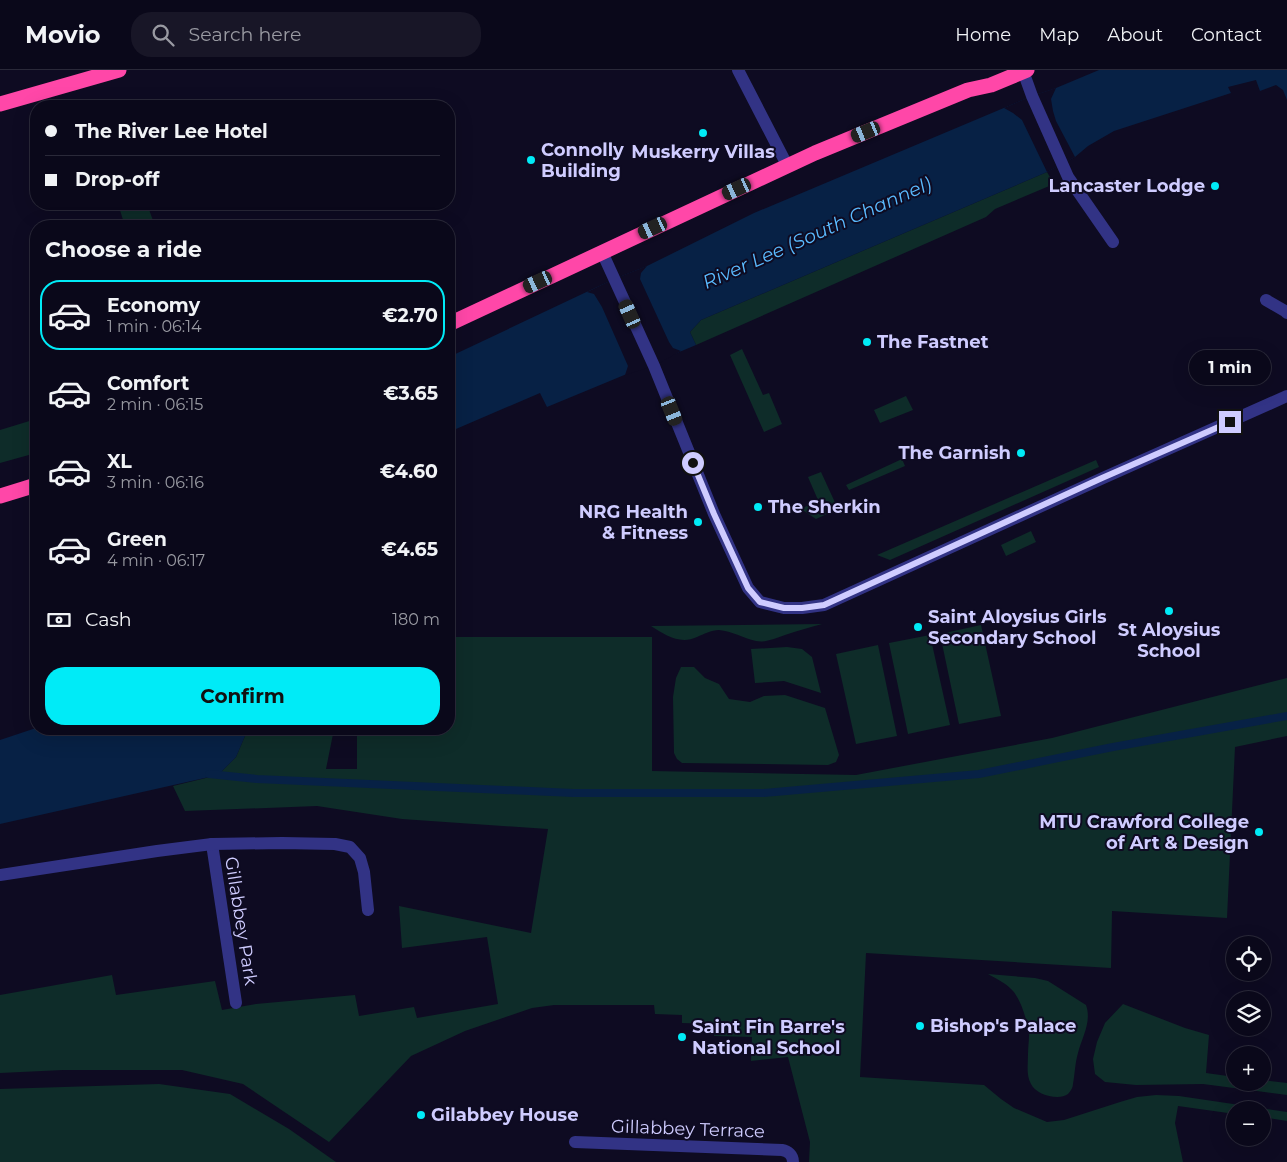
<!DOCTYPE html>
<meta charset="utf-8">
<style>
body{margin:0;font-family:Montserrat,sans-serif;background:#181627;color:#f1f3f6;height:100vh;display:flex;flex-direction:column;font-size:19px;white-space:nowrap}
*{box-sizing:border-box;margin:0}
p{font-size:16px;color:#999aa2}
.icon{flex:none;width:28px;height:28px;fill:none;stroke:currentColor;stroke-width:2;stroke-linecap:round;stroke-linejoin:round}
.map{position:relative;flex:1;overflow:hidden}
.details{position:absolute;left:30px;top:150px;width:425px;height:515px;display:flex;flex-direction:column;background:#0a081a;border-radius:20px;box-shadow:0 5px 20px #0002,0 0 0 1px #2a2939}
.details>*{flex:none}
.banner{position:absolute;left:30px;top:30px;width:425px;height:110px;border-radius:20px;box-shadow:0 5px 20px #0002,0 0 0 1px #2a2939;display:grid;align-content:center;height:110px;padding:0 15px;background:#0a081a}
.tools{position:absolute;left:1226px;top:866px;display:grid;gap:10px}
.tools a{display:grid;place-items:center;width:45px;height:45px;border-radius:50%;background:#0a081a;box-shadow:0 5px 20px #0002,0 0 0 1px #2a2939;font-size:25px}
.end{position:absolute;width:22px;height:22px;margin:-11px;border:6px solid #cfccff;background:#111;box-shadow:0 0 0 2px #111}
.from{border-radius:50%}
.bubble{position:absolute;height:35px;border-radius:18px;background:#0a081a;box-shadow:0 5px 20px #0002,0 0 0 1px #2a2939;font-size:16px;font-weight:700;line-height:35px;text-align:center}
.car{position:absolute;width:15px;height:30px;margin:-15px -8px;border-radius:6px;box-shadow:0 0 4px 1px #0007;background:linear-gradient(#222 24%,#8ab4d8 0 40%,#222 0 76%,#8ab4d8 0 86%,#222 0)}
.banner b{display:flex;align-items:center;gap:18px;height:48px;font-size:19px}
.banner b+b{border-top:1px solid #2a2939}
.banner i{width:12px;height:12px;background:#f1f3f6}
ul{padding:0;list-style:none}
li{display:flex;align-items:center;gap:15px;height:70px;margin:0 10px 8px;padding:0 5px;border:2px solid transparent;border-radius:20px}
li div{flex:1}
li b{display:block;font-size:19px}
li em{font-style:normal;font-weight:700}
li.active{border-color:#00ebf7}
li>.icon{width:45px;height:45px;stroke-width:1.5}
h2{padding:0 15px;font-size:22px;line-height:60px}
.pay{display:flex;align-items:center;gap:12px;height:55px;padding:0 15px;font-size:19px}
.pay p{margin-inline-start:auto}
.primary-button{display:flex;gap:10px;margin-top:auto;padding:10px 15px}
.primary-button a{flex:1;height:58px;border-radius:20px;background:#00ebf7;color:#111;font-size:20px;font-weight:700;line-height:58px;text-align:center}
header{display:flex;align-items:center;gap:30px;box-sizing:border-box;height:70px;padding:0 25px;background:#0a081a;border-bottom:1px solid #2a2939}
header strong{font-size:24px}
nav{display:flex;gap:28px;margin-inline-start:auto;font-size:18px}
.search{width:350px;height:45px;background:#181627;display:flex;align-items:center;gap:12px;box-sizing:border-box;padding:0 18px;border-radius:20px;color:#999aa2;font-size:19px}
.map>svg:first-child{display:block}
.green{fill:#0e2c29}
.water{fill:#072145}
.pier{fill:#0e0b22}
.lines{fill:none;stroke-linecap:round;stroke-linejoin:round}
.stream{stroke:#072145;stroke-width:8}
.street{stroke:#323385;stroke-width:12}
.highway{stroke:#ff47a8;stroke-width:15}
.route{stroke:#cfccff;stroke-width:6}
.poi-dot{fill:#00ebf7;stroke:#0e0b22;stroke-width:2}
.labels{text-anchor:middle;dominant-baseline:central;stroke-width:4;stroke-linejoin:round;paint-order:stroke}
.poi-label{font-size:18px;font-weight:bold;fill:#cfccff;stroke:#0e0b22;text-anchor:start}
.street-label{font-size:18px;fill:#cfccff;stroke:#0e0b22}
.water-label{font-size:19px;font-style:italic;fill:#5abbff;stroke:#0e0b22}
</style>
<header>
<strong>Movio</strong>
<div class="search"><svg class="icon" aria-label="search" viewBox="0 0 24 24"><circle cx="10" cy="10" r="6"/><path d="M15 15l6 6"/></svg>Search here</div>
<nav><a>Home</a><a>Map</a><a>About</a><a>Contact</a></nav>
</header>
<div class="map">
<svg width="1287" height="1092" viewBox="0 0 1287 1092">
<rect width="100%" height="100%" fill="#0e0b22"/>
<!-- green -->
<g class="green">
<polygon points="1047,102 1054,114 995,139 986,147 696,275 690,262 701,250"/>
<polygon points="118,134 147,134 155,156 125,156"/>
<polygon points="742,279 763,325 769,323 782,354 764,362 730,285"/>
<polygon points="906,326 913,340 880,353 874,340"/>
<polygon points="36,349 36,383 0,393 0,360"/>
<polygon points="902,389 905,396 849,420 846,415"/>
<polygon points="1096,390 1099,397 890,490 877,485"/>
<polygon points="821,402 838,439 816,449 801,439 818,430 808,407"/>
<polygon points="1031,461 1036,472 1006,486 1001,475"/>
<path d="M822,554C810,557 797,561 785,565C776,568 766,573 756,571C743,568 732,561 719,560C711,560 704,564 697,567C680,575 665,565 651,556Z"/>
<polygon points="981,555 1001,646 959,654 940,564"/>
<polygon points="930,565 950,655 908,664 889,573"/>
<polygon points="449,567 652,567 652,701 856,705 1052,668 1287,608 1287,666 1235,677 1227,848 1112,841 1111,898 866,883 860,1007 984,1015 1001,1029 1014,1038 1047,1052 1064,1050 1120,1032 1137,1027 1156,1025 1179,1026 1287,1042 1287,1051 1263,1047 1262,1040 1235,1040 1235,1044 1178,1036 1175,1053 1183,1092 809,1092 810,1072 788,987 751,991 752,967 714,966 714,954 682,953 682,945 655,944 654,935 554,935 532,938 465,961 411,986 329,1072 243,1014 182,1000 63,1000 0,1003 0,925 112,905 116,925 215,911 222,940 256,934 355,925 359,946 414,937 417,948 498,934 487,867 402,878 399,836 531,863 548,759 402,749 317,736 185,741 173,716 218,705 236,687 248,659 334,659 326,699 357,699 357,659 449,659"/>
<polygon points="878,575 897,666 856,674 836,584"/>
<polygon points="787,577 802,579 812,587 821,623 784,611 755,613 751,579"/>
<polygon points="681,597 694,597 705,608 719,614 729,629 750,632 764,626 785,625 825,638 839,685 836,692 828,695 682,693 677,689 674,683 673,627 676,608"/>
<path d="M988,904L1035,908L1048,911L1086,935C1092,952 1082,967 1078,983C1075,993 1075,1003 1073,1014C1073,1017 1071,1021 1068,1024C1059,1031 1036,1025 1031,1014C1026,1005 1028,994 1028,984C1028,978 1029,971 1029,965C1028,953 1021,930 1013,921C1007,914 997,909 988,904Z"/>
<polygon points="1123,934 1185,958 1209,965 1206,1003 1235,1007 1235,1012 1262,1012 1263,1010 1287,1013 1287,1025 1203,1014 1136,1015 1105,1012 1095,1004 1093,989 1097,972 1105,953"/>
<polygon points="159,1014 230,1024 289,1059 336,1092 0,1092 0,1019"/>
</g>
<!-- water -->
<g class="water">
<path d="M1099,0H1287V30L1283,20L1276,15L1260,21L1256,10L1228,17L1231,23L1114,61L1088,76L1075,87L1047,102L701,250L690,262L696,275C647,296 597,316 547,337L540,323L449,362V287L614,209L647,196L754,143L1032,26L1056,18Z"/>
<polygon points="36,658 36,659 248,659 236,687 218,705 0,754 0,670"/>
</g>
<!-- pier -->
<g class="pier">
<polygon points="1056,18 1051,29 1053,41 1056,51 1075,87 1047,102 1022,50 1013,43 1004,38 1032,26"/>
<polygon points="647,196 641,203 640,209 669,272 673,278 681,281 654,296 625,305 628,296 602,237 594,224 587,222 614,209"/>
</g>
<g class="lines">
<!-- stream -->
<polyline class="stream" points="209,704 257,709 573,723 764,723 979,704 1113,677 1287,646"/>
<!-- street -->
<g class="street">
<polyline points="738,0 787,95"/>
<polyline points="1023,1 1032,26 1068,107 1113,172"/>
<polyline points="602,182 654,296 714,444 748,518 760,532 784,538 802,538 824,535 1103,408 1287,326"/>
<polyline points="1266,230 1285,241 1287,243"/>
<polyline points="212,774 236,933"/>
<polyline points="0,805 157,781 212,774 282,773 335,774 350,777 360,788 364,802 368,840"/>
<path d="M575,1072L782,1080C788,1081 793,1085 793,1092"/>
</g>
<!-- highway -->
<g class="highway">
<polyline points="0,34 119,0"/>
<polyline points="449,254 815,83 968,20 991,15 1027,0"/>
<polyline points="0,426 36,415"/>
</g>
</g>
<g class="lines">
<!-- route -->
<polyline class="route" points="693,393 714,444 748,518 760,532 784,538 802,538 824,535 1102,408 1230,352"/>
</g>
<!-- markers -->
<g class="poi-dot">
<circle cx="703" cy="63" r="5"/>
<circle cx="531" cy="90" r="5"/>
<circle cx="1215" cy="116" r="5"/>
<circle cx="867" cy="272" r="5"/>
<circle cx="1021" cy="383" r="5"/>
<circle cx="758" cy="437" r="5"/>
<circle cx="698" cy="452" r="5"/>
<circle cx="1169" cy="541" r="5"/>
<circle cx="918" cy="557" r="5"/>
<circle cx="1259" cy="762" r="5"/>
<circle cx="920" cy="956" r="5"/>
<circle cx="682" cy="967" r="5"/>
<circle cx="421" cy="1045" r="5"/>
</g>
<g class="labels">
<!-- poi labels -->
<g class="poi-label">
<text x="541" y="80">Connolly<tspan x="541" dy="21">Building</tspan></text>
<text x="703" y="82" text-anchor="middle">Muskerry Villas</text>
<text x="1205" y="116" text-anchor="end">Lancaster Lodge</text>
<text x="877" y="272">The Fastnet</text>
<text x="1011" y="383" text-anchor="end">The Garnish</text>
<text x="768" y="437">The Sherkin</text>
<text x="688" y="442" text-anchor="end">NRG Health<tspan x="688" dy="21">&amp; Fitness</tspan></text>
<text x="928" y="547">Saint Aloysius Girls<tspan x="928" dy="21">Secondary School</tspan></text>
<text x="1169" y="560" text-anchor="middle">St Aloysius<tspan x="1169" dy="21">School</tspan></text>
<text x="1249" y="752" text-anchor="end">MTU Crawford College<tspan x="1249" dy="21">of Art &amp; Design</tspan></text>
<text x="930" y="956">Bishop's Palace</text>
<text x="692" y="957">Saint Fin Barre's<tspan x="692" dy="21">National School</tspan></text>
<text x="431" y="1045">Gilabbey House</text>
</g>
<!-- street labels -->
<g class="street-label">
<text transform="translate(241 851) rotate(81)">Gillabbey Park</text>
<text transform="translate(688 1059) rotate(2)">Gillabbey Terrace</text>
</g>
<!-- water labels -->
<g class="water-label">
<text transform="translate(817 163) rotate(-24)">River Lee (South Channel)</text>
</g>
</g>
</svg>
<div class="tools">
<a><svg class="icon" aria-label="locate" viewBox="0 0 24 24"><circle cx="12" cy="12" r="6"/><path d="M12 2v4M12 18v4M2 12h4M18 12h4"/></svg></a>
<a><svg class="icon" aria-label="layers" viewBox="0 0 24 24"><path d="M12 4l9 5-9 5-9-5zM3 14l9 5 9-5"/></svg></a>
<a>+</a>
<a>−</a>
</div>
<i class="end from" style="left:693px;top:393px"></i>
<i class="end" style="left:1230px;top:352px"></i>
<div class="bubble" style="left:1189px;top:280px;width:82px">1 min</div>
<i class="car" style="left:866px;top:62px;rotate:248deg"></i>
<i class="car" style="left:737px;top:119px;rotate:245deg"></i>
<i class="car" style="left:653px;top:158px;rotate:245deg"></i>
<i class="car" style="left:538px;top:212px;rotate:245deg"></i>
<i class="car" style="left:630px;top:244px;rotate:336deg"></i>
<i class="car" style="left:672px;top:341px;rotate:158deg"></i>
<div class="banner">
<b><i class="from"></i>The River Lee Hotel</b>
<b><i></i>Drop-off</b>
</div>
<section class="details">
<h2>Choose a ride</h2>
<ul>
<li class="active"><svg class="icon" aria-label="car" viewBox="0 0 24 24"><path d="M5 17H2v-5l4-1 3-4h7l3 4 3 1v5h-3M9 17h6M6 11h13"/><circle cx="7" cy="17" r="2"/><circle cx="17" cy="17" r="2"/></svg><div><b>Economy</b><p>1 min · 06:14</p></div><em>€2.70</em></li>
<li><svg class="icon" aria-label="car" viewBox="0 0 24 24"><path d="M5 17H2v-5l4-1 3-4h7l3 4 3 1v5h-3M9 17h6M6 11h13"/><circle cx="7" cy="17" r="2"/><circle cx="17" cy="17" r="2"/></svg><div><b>Comfort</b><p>2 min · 06:15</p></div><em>€3.65</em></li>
<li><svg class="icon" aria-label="car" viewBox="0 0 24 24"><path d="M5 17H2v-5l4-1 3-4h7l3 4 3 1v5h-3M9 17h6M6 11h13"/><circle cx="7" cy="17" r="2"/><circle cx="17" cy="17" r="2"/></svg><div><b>XL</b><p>3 min · 06:16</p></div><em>€4.60</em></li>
<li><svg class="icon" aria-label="car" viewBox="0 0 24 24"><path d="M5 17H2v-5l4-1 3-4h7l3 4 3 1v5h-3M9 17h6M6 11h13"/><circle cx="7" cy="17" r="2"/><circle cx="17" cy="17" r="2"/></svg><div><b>Green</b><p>4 min · 06:17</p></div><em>€4.65</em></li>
</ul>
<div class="pay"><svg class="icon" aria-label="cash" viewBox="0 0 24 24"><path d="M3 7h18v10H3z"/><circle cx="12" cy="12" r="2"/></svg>Cash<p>180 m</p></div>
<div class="primary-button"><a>Confirm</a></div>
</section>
</div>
